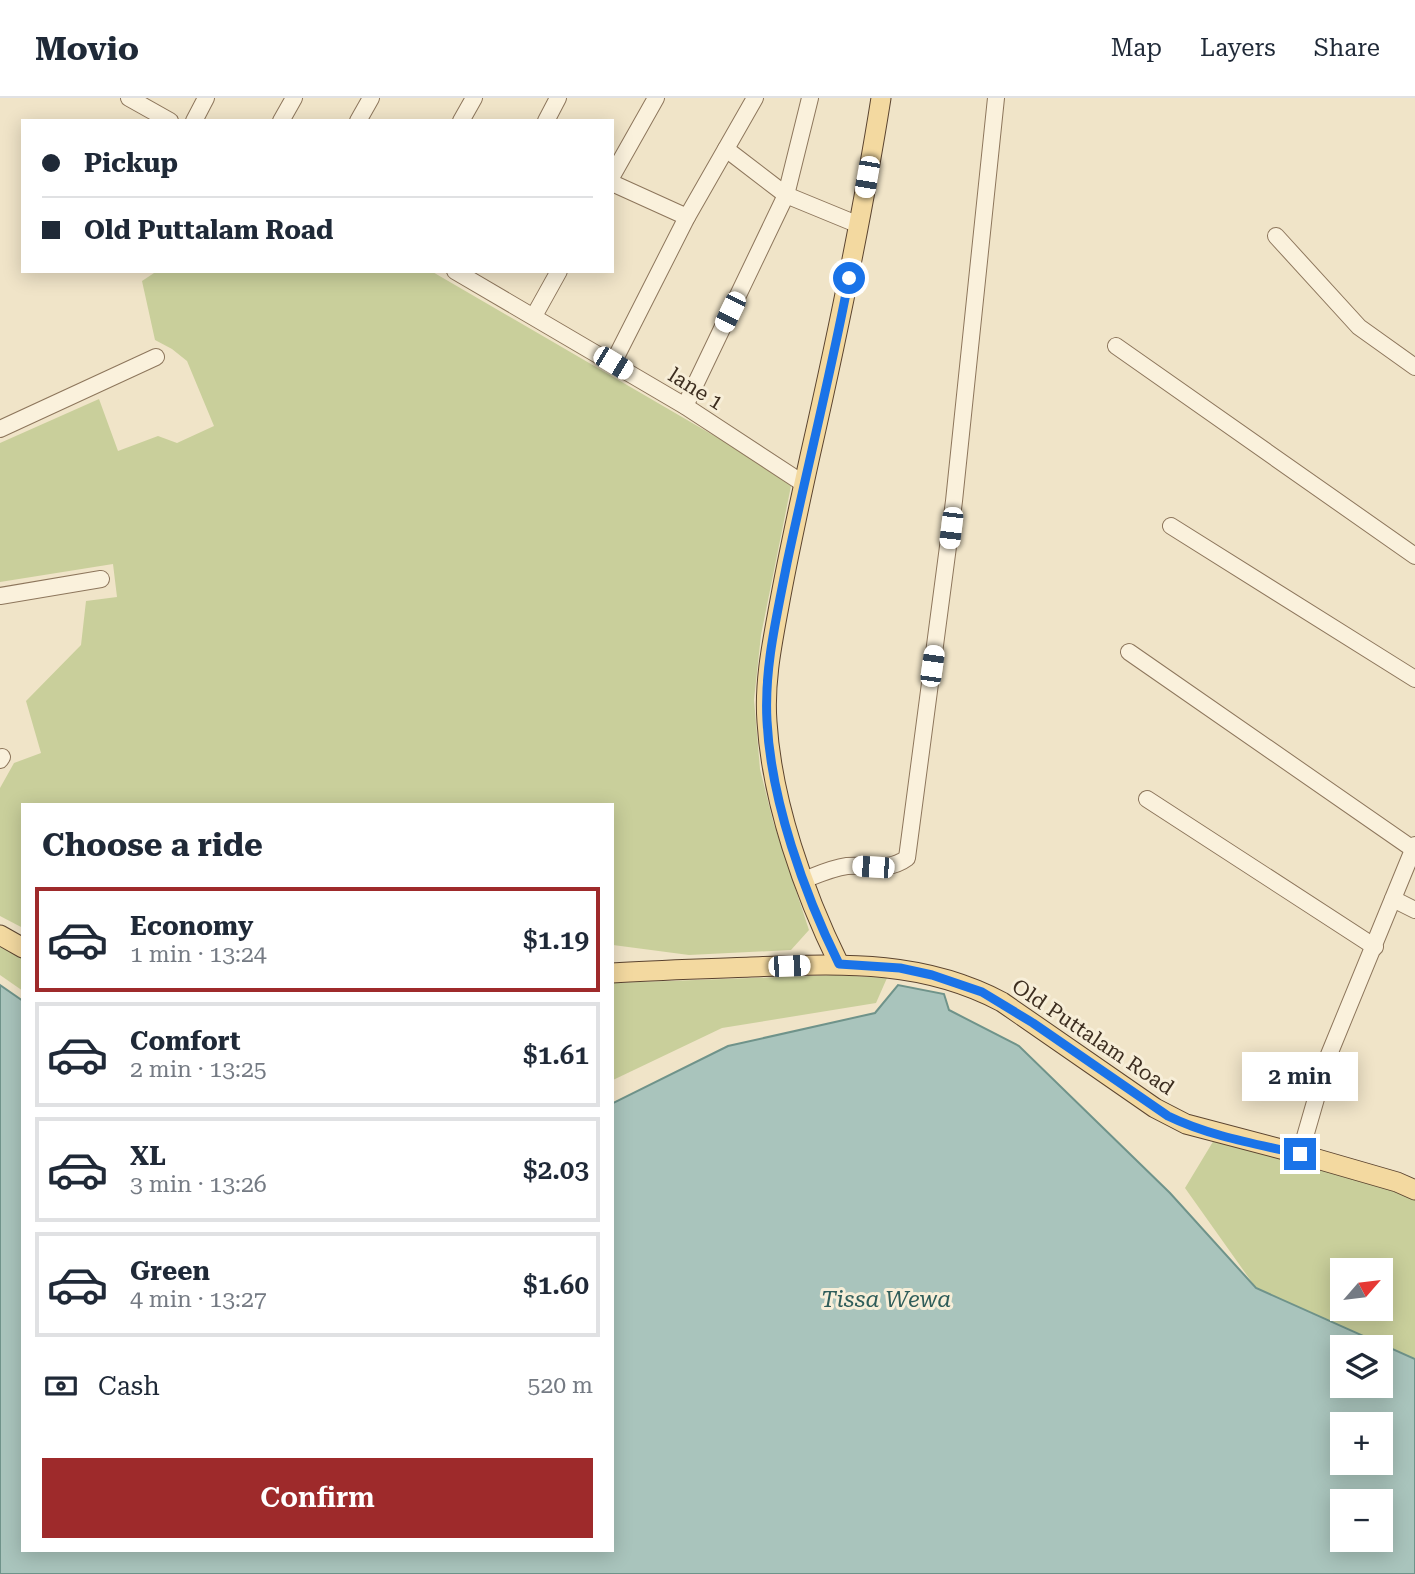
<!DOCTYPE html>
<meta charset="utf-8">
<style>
body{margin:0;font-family:"Roboto Serif",serif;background:#f2f2f3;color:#1f2937;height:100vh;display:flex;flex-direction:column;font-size:26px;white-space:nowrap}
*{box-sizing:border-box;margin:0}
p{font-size:23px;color:#747a83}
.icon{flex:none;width:38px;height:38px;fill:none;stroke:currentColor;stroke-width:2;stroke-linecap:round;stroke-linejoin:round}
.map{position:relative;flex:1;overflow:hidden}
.panel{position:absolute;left:21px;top:705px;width:593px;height:749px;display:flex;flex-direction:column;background:#fff;border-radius:0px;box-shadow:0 4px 18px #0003}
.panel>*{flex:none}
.guide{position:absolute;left:21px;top:21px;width:593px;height:154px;border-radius:0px;box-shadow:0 4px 18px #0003;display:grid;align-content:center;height:154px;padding:0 21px;background:#fff}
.needle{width:46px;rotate:62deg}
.controls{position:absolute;left:1330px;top:1160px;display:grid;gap:14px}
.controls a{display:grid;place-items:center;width:63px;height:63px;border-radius:0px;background:#fff;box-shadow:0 4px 18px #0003;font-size:35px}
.end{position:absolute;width:32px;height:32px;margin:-16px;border:9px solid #1a73e8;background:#fff;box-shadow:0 0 0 4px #fff}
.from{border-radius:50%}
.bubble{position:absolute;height:49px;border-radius:0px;background:#fff;box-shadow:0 4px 18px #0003;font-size:23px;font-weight:600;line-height:49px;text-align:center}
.car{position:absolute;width:21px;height:42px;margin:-21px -10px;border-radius:9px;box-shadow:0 0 5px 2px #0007;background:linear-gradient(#fff 24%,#345 0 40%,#fff 0 76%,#345 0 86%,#fff 0)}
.guide b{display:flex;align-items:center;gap:24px;height:66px;font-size:26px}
.guide b+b{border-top:2px solid #e0e1e3}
.guide i{width:18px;height:18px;background:#1f2937}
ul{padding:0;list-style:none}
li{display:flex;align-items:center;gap:21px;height:105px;margin:0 14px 10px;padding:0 7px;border:4px solid #e0e1e3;border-radius:0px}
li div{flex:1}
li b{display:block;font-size:26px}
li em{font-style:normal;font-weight:600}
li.selected{border-color:#9e2a2b}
li>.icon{width:63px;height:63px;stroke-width:1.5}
h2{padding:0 21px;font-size:32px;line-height:84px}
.pay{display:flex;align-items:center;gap:18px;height:77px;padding:0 21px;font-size:26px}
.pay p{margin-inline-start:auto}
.cta{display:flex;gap:14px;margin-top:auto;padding:14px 21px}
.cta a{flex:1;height:80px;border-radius:0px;background:#9e2a2b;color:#fff;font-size:28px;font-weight:600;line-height:80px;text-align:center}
header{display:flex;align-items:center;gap:42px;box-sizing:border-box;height:98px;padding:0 35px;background:#fff;border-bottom:2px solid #e0e1e3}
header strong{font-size:33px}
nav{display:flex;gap:38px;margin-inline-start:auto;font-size:24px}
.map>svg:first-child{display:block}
.green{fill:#c9cf9b;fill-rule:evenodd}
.water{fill:#a9c4bc;stroke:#6f938a;stroke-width:2;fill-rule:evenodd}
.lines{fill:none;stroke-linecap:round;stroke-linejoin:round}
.minor-casing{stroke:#8d765c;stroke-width:18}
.major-casing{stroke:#5b4430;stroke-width:21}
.minor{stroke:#faf1dc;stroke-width:16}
.major{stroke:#f3d9a0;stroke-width:19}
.route{stroke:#1a73e8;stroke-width:9}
.labels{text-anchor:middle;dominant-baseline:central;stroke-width:6;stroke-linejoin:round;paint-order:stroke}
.street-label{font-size:21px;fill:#3d2e20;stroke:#f7eed8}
.water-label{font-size:23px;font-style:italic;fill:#2f5d5a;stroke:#f7eed8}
</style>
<header>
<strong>Movio</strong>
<nav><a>Map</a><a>Layers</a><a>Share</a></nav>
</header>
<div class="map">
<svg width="1415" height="1476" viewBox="0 0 1415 1476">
<rect width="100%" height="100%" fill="#f0e4c8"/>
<!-- green -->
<g class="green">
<polygon points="157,173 431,173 792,383 761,537 754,602 760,671 773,723 809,832 791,852 689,857 613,847 612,707 23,707 23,830 0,818 0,690 14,665 41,655 26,603 81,547 86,503 117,499 113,466 0,484 0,345 99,301 118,353 158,338 177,345 214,328 187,263 172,251 155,242 142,183"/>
<polygon points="0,848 23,861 23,893 0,877"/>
<polygon points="836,877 887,880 876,905 722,930 613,982 613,885"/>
<path d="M1214,1042L1300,1064L1415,1100V1261L1256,1190L1185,1090ZM1342,1172H1381V1211H1342Z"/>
</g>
<!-- water -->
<path class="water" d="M0,887L23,903V1452H612L613,1005L728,948L875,915L898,887L944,896L949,912L1019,948L1170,1095L1256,1190L1415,1261V1476H0ZM1342,1250H1381V1288H1342ZM1342,1326H1381V1365H1342ZM1342,1404H1381V1442H1342Z"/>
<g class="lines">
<defs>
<g id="minor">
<polyline points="129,0 170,23"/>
<polyline points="194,23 206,0"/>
<polyline points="281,23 294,0"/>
<polyline points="358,23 371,0"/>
<polyline points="461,23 474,0"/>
<polyline points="546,23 558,0"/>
<polyline points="726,51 786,97 859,127"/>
<polyline points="612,78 656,0"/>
<polyline points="612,85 687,119"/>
<polyline points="1276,138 1359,229 1415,269"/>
<polyline points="455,173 685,308 804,386"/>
<polyline points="534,218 559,173"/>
<polyline points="1116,248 1415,458"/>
<polyline points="613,265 687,119 755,0"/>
<polyline points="685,308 786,97 810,0"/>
<polyline points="0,331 156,259"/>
<polyline points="1171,428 1415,581"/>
<polyline points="0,498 101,481"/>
<polyline points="1129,554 1413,751"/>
<polyline points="0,662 2,659"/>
<polyline points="1147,701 1375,849"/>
<path d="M804,782C819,776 832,770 847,768C869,766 888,774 907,760L954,403L996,0"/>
<polyline points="1393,801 1415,812"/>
<polyline points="1300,1056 1328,959 1415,747"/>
</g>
<g id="major">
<polyline points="0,837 23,850"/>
<path d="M839,866C804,795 772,704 767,624C764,585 772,546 779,508C788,458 799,408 810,358C837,239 862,120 881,0"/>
<path d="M612,875C659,872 705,871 751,869C840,866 921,861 1002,904L1155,1010L1186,1026L1300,1056L1397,1084L1415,1092"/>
</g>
</defs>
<!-- minor casing -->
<use href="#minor" class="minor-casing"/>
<!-- major casing -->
<use href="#major" class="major-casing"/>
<!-- minor -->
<use href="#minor" class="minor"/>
<!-- major -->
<use href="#major" class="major"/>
</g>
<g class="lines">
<!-- route -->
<path class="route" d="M849,180C831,275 807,370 787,465C777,517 764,570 767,623C771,703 804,795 839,866L900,870L932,877L982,894L1033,925L1168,1018C1209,1038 1256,1046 1300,1056"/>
</g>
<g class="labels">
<!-- street labels -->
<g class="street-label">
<text transform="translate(696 291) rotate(32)">lane 1</text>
<text transform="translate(1093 939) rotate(34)">Old Puttalam Road</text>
</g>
<!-- water labels -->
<g class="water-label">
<text x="886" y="1201">Tissa Wewa</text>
</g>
</g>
</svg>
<div class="controls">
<a><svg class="needle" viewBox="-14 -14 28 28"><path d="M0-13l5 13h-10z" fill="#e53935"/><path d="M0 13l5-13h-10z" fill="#747a83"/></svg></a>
<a><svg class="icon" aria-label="layers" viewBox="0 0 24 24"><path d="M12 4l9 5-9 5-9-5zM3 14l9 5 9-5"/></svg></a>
<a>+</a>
<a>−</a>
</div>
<i class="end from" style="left:849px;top:180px"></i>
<i class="end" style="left:1300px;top:1056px"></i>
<div class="bubble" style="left:1242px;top:954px;width:116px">2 min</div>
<i class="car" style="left:867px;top:79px;rotate:190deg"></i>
<i class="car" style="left:730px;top:214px;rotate:206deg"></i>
<i class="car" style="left:613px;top:265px;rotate:121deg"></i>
<i class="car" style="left:951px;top:430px;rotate:187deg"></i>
<i class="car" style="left:932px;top:568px;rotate:8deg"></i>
<i class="car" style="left:873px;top:769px;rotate:274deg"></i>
<i class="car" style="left:789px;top:868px;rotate:88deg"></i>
<div class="guide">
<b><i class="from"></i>Pickup</b>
<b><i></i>Old Puttalam Road</b>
</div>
<section class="panel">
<h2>Choose a ride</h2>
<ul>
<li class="selected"><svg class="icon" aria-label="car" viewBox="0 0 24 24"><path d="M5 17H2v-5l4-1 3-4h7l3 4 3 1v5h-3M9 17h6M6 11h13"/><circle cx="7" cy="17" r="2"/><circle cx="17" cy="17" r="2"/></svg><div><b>Economy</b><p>1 min · 13:24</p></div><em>$1.19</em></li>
<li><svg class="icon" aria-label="car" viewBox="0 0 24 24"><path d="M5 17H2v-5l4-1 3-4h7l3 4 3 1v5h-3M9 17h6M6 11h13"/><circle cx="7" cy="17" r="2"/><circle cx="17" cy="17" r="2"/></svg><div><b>Comfort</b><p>2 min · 13:25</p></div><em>$1.61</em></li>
<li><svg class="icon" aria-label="car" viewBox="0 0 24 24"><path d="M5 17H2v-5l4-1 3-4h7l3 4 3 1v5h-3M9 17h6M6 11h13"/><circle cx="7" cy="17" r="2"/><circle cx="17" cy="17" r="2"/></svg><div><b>XL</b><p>3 min · 13:26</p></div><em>$2.03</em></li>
<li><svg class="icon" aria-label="car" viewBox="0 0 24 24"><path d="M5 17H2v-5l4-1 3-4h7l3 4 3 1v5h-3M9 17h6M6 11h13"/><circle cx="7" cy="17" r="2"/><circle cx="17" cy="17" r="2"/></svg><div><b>Green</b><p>4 min · 13:27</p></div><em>$1.60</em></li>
</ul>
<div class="pay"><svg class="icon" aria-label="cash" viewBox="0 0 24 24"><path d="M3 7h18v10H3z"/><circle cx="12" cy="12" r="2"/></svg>Cash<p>520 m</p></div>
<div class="cta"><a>Confirm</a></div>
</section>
</div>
